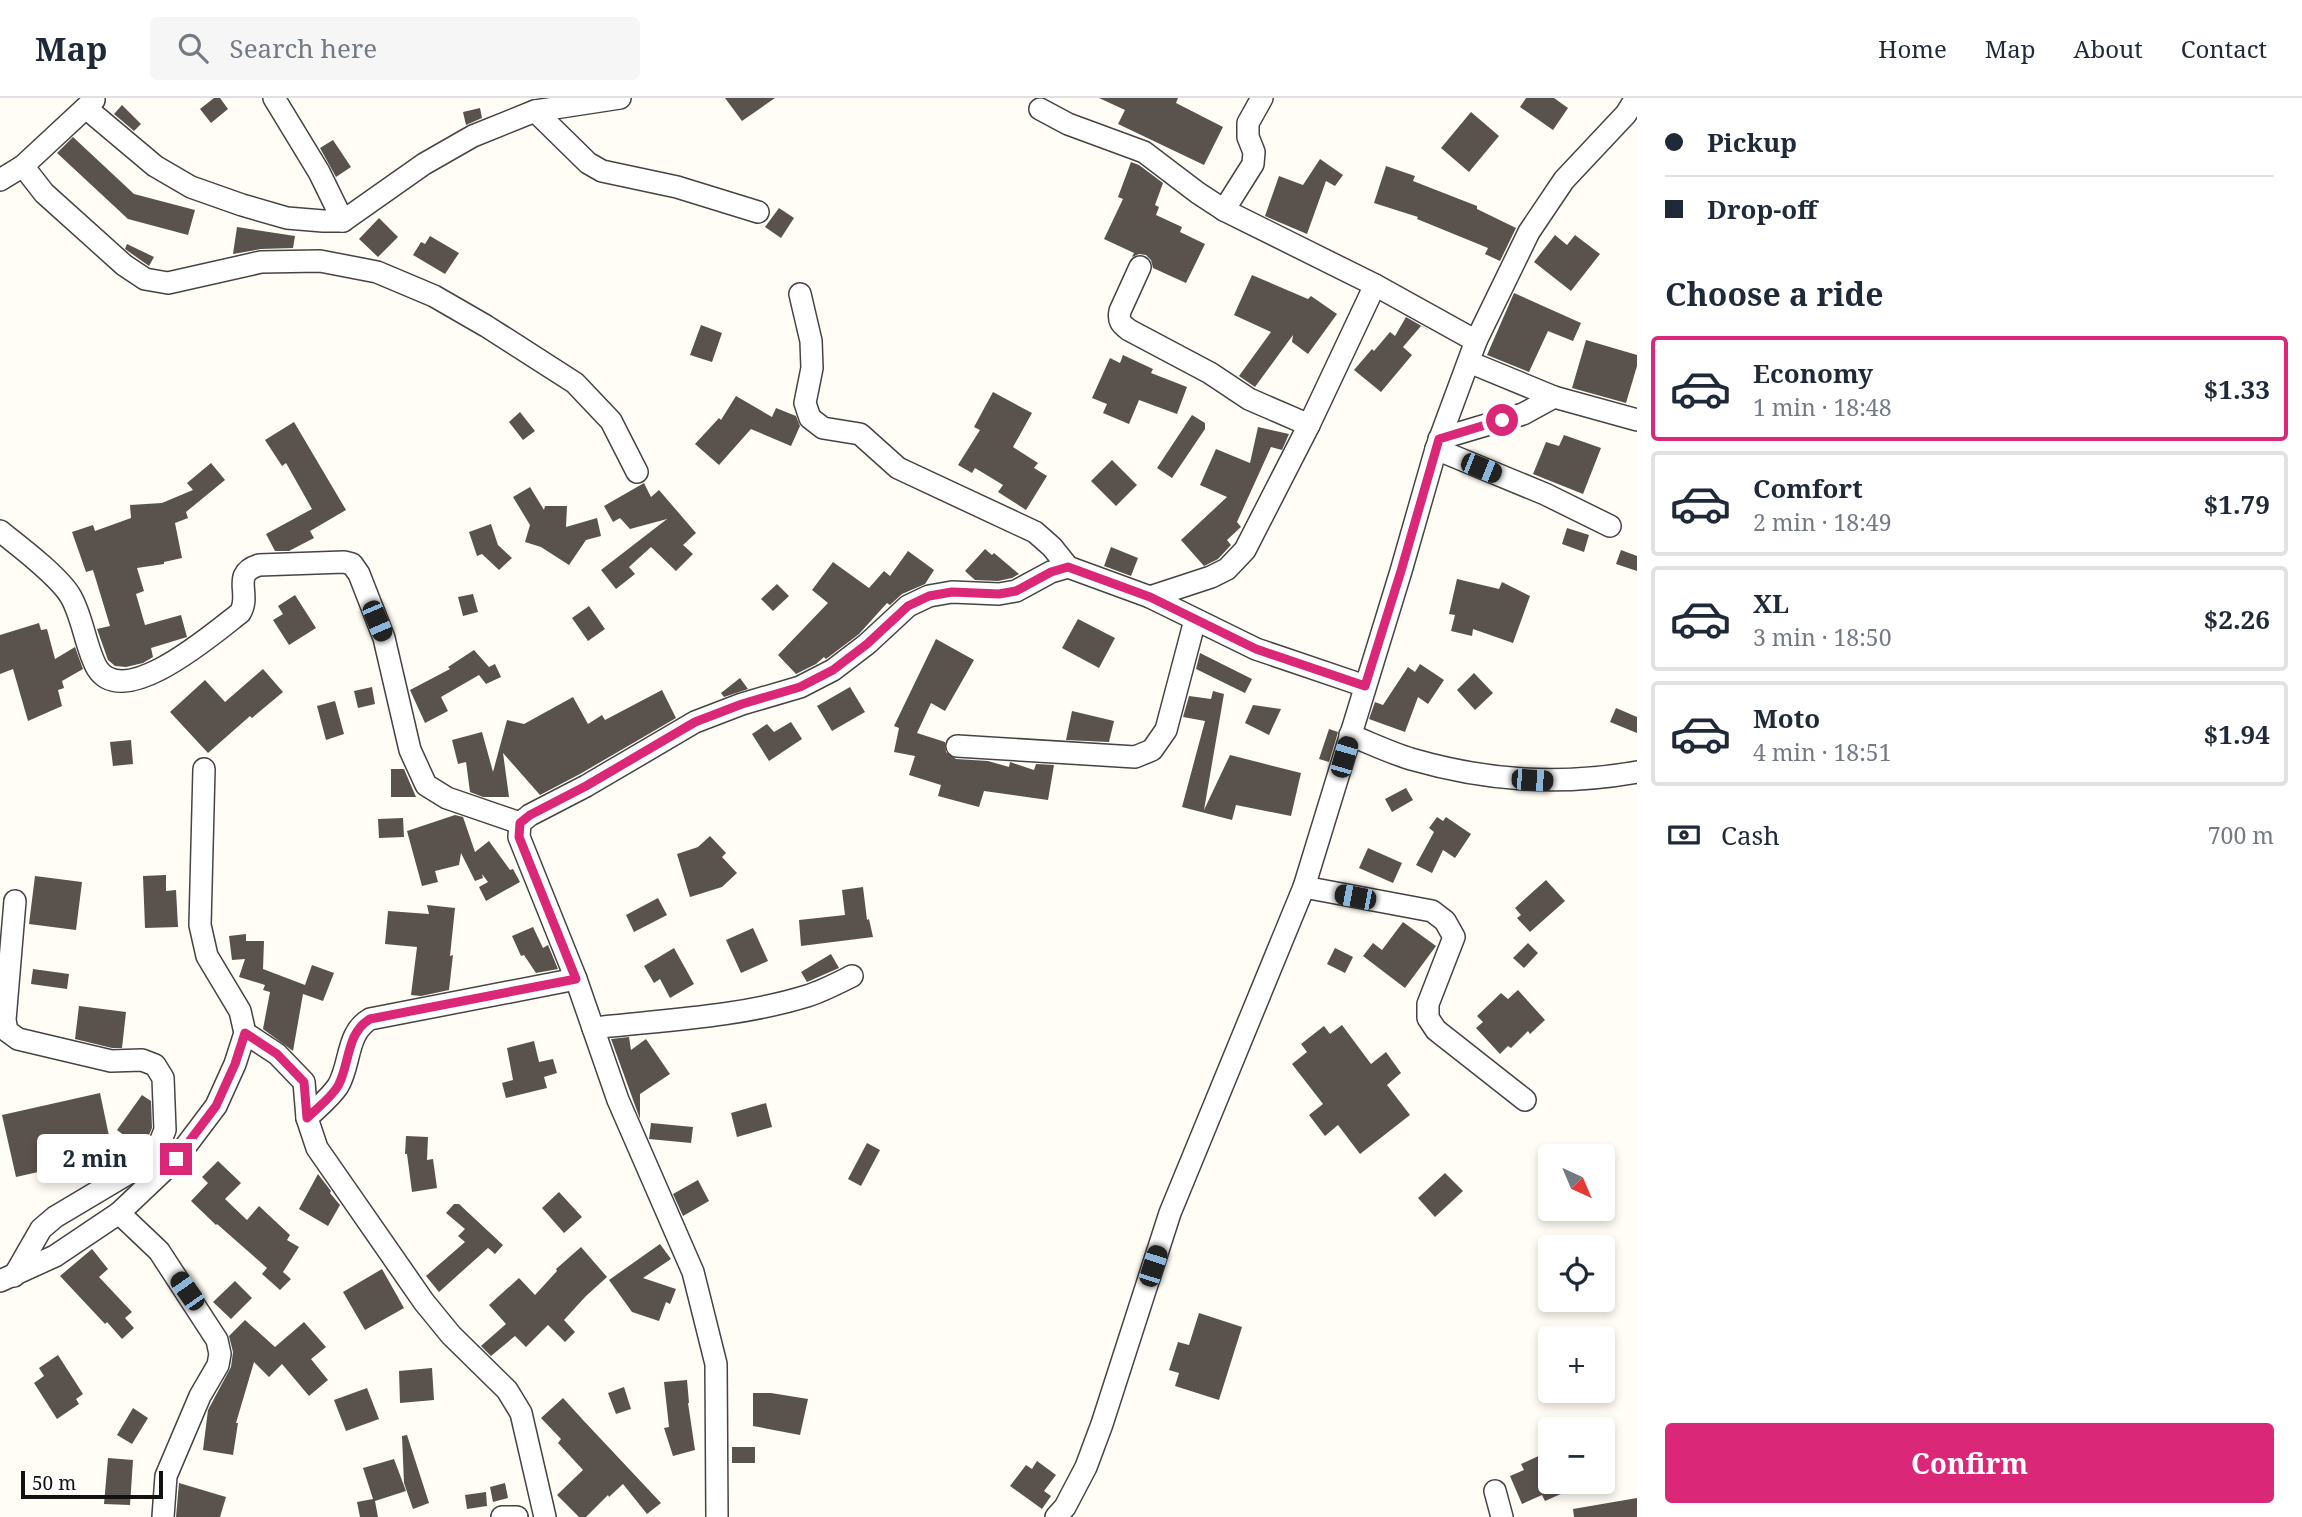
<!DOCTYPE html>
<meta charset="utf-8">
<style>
body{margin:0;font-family:"Noto Serif",serif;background:#f6f6f7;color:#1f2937;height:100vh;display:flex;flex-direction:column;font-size:26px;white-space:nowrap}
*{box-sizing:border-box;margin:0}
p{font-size:23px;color:#747a83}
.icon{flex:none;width:38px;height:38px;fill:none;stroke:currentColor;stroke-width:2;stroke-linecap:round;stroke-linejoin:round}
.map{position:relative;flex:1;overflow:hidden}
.side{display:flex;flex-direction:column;background:#fff;width:665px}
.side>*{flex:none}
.top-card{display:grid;align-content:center;height:154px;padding:0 28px;background:#fff}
.needle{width:46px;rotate:136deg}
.buttons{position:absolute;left:1538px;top:1046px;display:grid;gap:14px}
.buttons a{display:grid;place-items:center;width:77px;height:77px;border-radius:7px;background:#fff;box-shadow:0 4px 10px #0003;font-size:35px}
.scale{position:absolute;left:21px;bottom:18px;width:142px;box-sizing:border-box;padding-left:7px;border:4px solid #111;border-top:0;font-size:19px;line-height:24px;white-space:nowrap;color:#111;-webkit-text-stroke:5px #fff;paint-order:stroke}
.end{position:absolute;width:32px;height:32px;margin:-16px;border:9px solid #db2777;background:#fff;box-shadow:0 0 0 4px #fff}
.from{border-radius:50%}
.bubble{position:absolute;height:49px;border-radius:7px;background:#fff;box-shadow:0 4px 10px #0003;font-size:23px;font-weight:700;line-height:49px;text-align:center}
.car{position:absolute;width:21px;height:42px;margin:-21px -10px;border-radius:9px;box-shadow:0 0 5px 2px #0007;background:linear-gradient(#222 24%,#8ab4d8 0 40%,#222 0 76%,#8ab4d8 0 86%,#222 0)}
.top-card b{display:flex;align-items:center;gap:24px;height:66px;font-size:26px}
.top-card b+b{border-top:2px solid #e0e1e3}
.top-card i{width:18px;height:18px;background:#1f2937}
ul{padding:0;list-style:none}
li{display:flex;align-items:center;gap:21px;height:105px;margin:0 14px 10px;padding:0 14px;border:4px solid #e0e1e3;border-radius:7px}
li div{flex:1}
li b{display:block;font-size:26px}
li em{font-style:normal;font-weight:700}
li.on{border-color:#db2777}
li>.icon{width:63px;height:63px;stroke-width:1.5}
h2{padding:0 28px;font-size:32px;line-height:84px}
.pay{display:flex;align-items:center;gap:18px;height:77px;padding:0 28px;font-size:26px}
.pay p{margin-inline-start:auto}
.action{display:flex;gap:14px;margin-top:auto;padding:14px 28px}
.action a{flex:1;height:80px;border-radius:7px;background:#db2777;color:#fff;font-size:28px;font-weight:700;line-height:80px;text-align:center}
header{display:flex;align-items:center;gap:42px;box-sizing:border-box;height:98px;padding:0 35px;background:#fff;border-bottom:2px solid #e0e1e3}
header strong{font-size:33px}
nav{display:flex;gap:38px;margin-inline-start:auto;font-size:24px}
.search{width:490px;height:63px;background:#f6f6f7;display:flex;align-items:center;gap:18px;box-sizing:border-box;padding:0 24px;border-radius:7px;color:#747a83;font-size:26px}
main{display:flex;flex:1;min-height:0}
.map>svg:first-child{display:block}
.building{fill:#5a524d}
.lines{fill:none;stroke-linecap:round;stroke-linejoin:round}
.minor-casing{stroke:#444;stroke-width:24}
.minor{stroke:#fff;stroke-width:21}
.route{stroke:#db2777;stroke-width:9}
</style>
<header>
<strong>Map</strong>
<div class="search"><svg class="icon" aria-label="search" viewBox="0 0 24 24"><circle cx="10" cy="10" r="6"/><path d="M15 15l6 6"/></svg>Search here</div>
<nav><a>Home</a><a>Map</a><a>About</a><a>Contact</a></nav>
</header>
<main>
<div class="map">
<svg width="1637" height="1419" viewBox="0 0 1637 1419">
<rect width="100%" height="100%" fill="#fffdf5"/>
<!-- building -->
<g class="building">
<polygon points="214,0 220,0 228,11 211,25 200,11"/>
<polygon points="725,0 775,0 742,23"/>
<polygon points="1099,0 1178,0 1176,5 1223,29 1204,67 1118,26 1125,12"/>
<polygon points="1526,0 1554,0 1568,10 1553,32 1520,9"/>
<polygon points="122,7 141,26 134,33 114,16"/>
<polygon points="480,10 482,20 466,27 463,14"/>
<polygon points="1471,14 1499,38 1469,74 1441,50"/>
<polygon points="73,39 134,96 195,112 188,137 128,121 57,55"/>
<polygon points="333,42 351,69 336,79 320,50"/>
<polygon points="1320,61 1343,77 1335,88 1326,83 1307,136 1265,118 1279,78 1303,87"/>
<polygon points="1131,64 1139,67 1163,85 1155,107 1159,109 1156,117 1182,129 1180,134 1205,146 1186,185 1153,170 1151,162 1146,157 1139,156 1132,159 1134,155 1104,141 1123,101 1118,99"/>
<polygon points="1386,68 1415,78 1413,83 1477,108 1477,111 1516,130 1500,163 1485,156 1488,150 1417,121 1418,119 1374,105"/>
<polygon points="779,110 794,120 781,140 765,129"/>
<polygon points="379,120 398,139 378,159 359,141"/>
<polygon points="237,129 295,138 293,150 261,151 233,156"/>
<polygon points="1555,137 1567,147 1575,137 1600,156 1571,193 1534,164"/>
<polygon points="430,138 459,155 445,176 413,157 421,144 425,146"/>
<polygon points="127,146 154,159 149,168 125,151"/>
<polygon points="1252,177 1308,201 1311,198 1337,216 1308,256 1292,244 1293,237 1255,289 1239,278 1271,234 1234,217"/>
<polygon points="1514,195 1581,225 1573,243 1548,233 1529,274 1487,257"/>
<polygon points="1406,219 1432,234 1421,228 1403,249 1412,257 1381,294 1354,272 1372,251 1374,253 1390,234 1395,238"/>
<polygon points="701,227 722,235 712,264 690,257"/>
<polygon points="1586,242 1637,257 1637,268 1626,305 1572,290"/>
<polygon points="1123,257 1153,271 1151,275 1187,289 1177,316 1139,302 1129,326 1103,315 1107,306 1092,300 1110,260 1120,265"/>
<polygon points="993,294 1032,315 1013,349 1038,365 1034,370 1047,378 1026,412 998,394 1003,387 975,370 972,375 958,367 980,332 974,329"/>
<polygon points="736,298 772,319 776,310 796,318 800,328 791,348 751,331 719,367 695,346 719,320 721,322"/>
<polygon points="520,314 535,333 523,342 509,324"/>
<polygon points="1192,317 1205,325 1205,331 1172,380 1157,370"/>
<polygon points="294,324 346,412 310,433 314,440 289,453 275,453 266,436 312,411 286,365 282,368 265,342"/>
<polygon points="1258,329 1289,336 1282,352 1271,349 1237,424 1241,429 1227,442 1231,447 1218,461 1204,468 1181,442 1227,399 1200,387 1216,351 1250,365"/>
<polygon points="1564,337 1601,350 1583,396 1533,376 1546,344 1559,348"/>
<polygon points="1112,362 1137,387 1116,408 1091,383"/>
<polygon points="211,365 225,382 186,414 188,420 175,425 182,460 164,464 164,466 137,470 144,493 136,496 145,527 181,517 187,539 151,550 153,559 143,565 126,569 115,568 108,562 97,531 110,528 93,472 86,474 72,434 93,427 95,433 131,420 130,407 162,405 193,392 187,385"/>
<polygon points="644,385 651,399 659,392 696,435 683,447 693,456 676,473 651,449 629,469 635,476 616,491 601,472 667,421 630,431 620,420 613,424 604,408"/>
<polygon points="530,389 544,412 545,408 567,408 566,429 597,420 601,438 586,442 569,467 541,449 525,444 530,427 513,399"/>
<polygon points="491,426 498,447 512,460 499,472 482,456 477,458 469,434"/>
<polygon points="1567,430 1589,437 1584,454 1562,446"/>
<polygon points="1111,449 1138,460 1131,478 1104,468"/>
<polygon points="985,451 992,457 994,455 1019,476 1012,480 998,483 975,482 965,473"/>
<polygon points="1621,452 1637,458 1637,473 1616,466"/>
<polygon points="908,453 934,472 925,486 902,496 890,507 887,505 859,536 826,561 824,559 816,566 796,576 778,557 828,505 812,492 833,464 869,490 884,473 890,478"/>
<polygon points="1457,481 1499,491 1502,484 1530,498 1513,545 1473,531 1472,538 1451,533 1455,517 1449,516"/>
<polygon points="777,486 789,498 773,513 761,501"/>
<polygon points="473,496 478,514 463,518 458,499"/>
<polygon points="295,497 316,530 289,547 273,522 283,516 278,508"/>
<polygon points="589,508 605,531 588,543 572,520"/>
<polygon points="1078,521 1115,540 1099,570 1062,550"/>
<polygon points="39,525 41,532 47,531 55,561 75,549 83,571 62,583 64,590 58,592 62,608 28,623 13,571 0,576 0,537"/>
<polygon points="936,541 974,562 945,613 931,605 917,635 945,644 946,654 956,661 988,663 1009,669 1010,664 1034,672 1036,666 1054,667 1048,702 984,693 979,709 938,698 941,687 909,677 915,658 894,654 899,630 894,628"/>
<polygon points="474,552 489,569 495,566 501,579 486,586 479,577 441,599 448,613 425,625 410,592 450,571 448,569"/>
<polygon points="1200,555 1252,581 1245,595 1196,571"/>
<polygon points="1420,566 1444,582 1428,606 1418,599 1405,634 1369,621 1375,604 1383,607 1408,569 1415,574"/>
<polygon points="263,571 283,594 252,620 250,618 208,655 170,614 205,582 225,604"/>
<polygon points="1474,575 1493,595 1475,612 1457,592"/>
<polygon points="740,580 748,591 724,599 721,595"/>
<polygon points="372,589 375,606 358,610 354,593"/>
<polygon points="850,589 865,614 832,633 817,608"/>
<polygon points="662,592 676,620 580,676 540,697 503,655 509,699 483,699 470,694 466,664 458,666 452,642 482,634 493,674 507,622 524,626 573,599 588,626 602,617 605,622"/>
<polygon points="1213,593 1224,596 1204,712 1230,657 1301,675 1291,718 1236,707 1232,722 1182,709 1205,623 1183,619 1189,598 1211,601"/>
<polygon points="335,603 344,636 326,642 317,608"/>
<polygon points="1253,607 1281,611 1269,637 1245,625"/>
<polygon points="1616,610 1637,619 1637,635 1610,624"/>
<polygon points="1072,613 1114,623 1109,644 1066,642"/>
<polygon points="791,624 802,641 769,663 752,636 767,626 774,634"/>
<polygon points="1329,631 1338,634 1329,664 1319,661"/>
<polygon points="131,642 133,666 113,668 110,644"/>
<polygon points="391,671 404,671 416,699 391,699"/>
<polygon points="1406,690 1413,702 1392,714 1385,701"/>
<polygon points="455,717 463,719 475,754 489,743 510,772 513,771 520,784 486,803 479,789 488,784 482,776 483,780 475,783 461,755 459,767 435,773 438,784 422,788 407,733"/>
<polygon points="1437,719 1443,723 1446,719 1471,736 1455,760 1443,752 1432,775 1416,767 1434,734 1429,730"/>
<polygon points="403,720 404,739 379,740 378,721"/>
<polygon points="710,738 726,755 722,759 737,775 722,789 690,799 677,756 698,749"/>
<polygon points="1368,750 1402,765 1393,785 1359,770"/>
<polygon points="166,777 166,793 176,792 178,829 145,830 143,778"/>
<polygon points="35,778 82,784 76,832 29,826"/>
<polygon points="1546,782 1565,803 1530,834 1517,820 1521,817 1515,810"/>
<polygon points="863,789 867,822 869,821 873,839 801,848 799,822 845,817 842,792"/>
<polygon points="658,800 667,817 634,834 626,817"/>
<polygon points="427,807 455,810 450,858 453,857 449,892 421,898 411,897 417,849 385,846 388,813 429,816"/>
<polygon points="1403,824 1436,848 1405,890 1363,858 1373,845 1382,852"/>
<polygon points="533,829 543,850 548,847 558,871 536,875 524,857 521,858 512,838"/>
<polygon points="753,830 768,863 741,875 726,842"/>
<polygon points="246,836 246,843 264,843 263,871 305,887 312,867 334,875 323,903 303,896 293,953 263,931 270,894 263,892 265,887 239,879 245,861 232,862 229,838"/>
<polygon points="1528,845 1538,855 1524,870 1513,860"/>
<polygon points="674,850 694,886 670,900 660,881 654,885 644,868"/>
<polygon points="1335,850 1353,859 1345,875 1327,866"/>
<polygon points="831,856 839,870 807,884 801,874"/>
<polygon points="33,871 69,876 67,891 31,886"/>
<polygon points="1518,892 1545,922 1530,936 1528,933 1511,950 1508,948 1500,956 1476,930 1483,924 1477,918 1501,895 1508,901"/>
<polygon points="79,908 126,914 122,950 112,950 75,941"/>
<polygon points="1342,927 1371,966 1386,954 1401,975 1387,987 1410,1017 1360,1056 1338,1027 1325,1038 1309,1017 1323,1006 1292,966 1307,954 1301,946 1324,928 1330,936"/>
<polygon points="629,939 631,952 646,941 670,976 640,996 640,1021 611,941"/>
<polygon points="534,943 539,964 553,961 557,975 544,979 547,990 506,1000 502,985 513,982 507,950"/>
<polygon points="100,995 113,1057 16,1079 2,1017"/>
<polygon points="142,997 151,1003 152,1030 145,1046 141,1050 117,1032"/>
<polygon points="766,1005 772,1029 737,1039 731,1015"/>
<polygon points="651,1025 693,1029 691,1045 649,1041"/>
<polygon points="406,1038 428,1039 427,1062 433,1061 437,1090 412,1094 407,1056 405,1056"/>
<polygon points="867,1045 880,1052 861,1088 848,1081"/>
<polygon points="218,1063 241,1085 225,1101 247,1122 259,1108 290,1137 287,1142 299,1149 283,1174 291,1181 280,1192 262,1176 267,1170 217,1126 216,1127 191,1103 208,1085 202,1079"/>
<polygon points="1445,1075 1463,1093 1435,1119 1418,1100"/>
<polygon points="318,1076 331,1093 330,1095 340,1107 328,1128 299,1111"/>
<polygon points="698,1082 709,1103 683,1118 673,1096"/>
<polygon points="559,1094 582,1119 564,1135 542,1110"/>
<polygon points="454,1106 459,1106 503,1147 495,1156 488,1150 439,1194 426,1178 465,1144 458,1138 465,1131 446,1115"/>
<polygon points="660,1146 671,1161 643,1180 676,1191 670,1206 666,1204 659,1223 632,1214 609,1182"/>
<polygon points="581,1149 607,1179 586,1198 564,1222 575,1234 565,1244 548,1227 526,1249 515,1238 491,1258 481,1248 506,1226 489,1207 519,1180 535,1197 557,1173 556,1171"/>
<polygon points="92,1151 108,1171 99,1179 132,1214 125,1220 134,1230 122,1241 107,1224 105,1226 60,1178"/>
<polygon points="382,1171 404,1210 365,1232 343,1194"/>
<polygon points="235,1183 252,1200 231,1221 213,1204"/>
<polygon points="1199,1215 1242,1229 1219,1302 1175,1288 1179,1275 1169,1272 1178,1244 1189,1247"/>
<polygon points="245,1222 275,1249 304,1224 326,1249 311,1261 328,1282 309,1298 282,1266 269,1279 254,1264 236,1325 238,1325 233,1357 203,1352 208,1312 231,1269 233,1254 229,1238"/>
<polygon points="58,1257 83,1296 76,1301 79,1306 57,1321 34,1285 44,1278 39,1270"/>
<polygon points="432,1270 434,1302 400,1305 399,1273"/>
<polygon points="687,1282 689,1305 688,1305 695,1352 673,1358 664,1330 669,1329 664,1284"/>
<polygon points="624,1289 631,1311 616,1316 608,1295"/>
<polygon points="367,1290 379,1321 346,1333 334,1302"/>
<polygon points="753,1295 771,1295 808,1301 800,1337 753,1328"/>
<polygon points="563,1300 583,1322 661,1405 647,1416 623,1386 609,1399 608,1397 586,1419 579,1419 557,1397 583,1372 558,1345 561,1341 541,1320"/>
<polygon points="133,1310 148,1320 132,1346 117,1337"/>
<polygon points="407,1337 429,1405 413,1411 404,1385 402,1338"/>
<rect x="732" y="1349" width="23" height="16"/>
<polygon points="1545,1355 1550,1367 1550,1384 1558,1384 1563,1395 1545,1403 1542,1397 1522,1406 1510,1378 1524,1372 1521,1366"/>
<polygon points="108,1360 133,1362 130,1407 104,1406"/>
<polygon points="394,1361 406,1393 375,1403 378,1419 360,1419 357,1404 373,1401 363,1370"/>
<polygon points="1037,1363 1056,1377 1044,1393 1051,1398 1042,1411 1010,1388 1026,1367 1032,1371"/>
<polygon points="179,1385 226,1399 220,1419 176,1419"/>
<polygon points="505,1385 508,1400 493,1404 490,1389"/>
<polygon points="486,1394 487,1408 467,1411 465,1397"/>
<polygon points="1637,1400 1637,1419 1574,1419 1573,1411"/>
</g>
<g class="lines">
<defs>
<g id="minor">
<polyline points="274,0 319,74 343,123"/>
<polyline points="86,10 155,68 191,89 242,107 287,120 323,123 343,123 424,66 473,38 535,13 620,0"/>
<polyline points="1040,11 1068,26 1144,54 1198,95 1224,112 1375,187 1476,243"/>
<polyline points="535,13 588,65 602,73 677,89 758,114"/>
<polyline points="23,68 44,95 124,167 145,181 168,185 261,164 320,163 377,174 434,198 486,228 575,285 611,323 637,374"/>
<polyline points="0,82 23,68 94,2"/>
<polyline points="1224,112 1253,66 1254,54 1248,39 1248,25 1262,0"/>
<path d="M1140,169L1120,213C1118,223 1121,226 1129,232L1210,275L1249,301L1309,327"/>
<polyline points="800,196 811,243 812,270 805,305 810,320 823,330 860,336 898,370 1035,434 1052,449 1068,469"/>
<polyline points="1469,264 1554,299 1637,322"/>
<polyline points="1439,341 1523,316 1554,299"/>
<polyline points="1436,351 1545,396 1610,428"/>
<path d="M0,433C19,448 60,479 71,499C83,520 86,551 97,570C124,614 215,534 240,515C252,496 230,476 259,467L344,464L352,466L359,476L384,540L410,652L426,687L447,700L520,725"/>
<polyline points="1150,499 1211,479 1227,471 1245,452 1309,327 1375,187"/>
<path d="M1350,637C1370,645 1391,655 1411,661C1487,683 1559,688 1637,674"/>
<polyline points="957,648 1135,659 1152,652 1166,632 1195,522"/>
<polyline points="1304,789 1432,813 1445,823 1454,839 1428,906 1428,920 1436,932 1525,1002"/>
<path d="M593,930C664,922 739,919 807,898C823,893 838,885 852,878"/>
<polyline points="245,935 277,956 304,984 307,1020 317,1050 424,1204 451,1237 507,1292 521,1315 545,1419"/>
<path d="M307,1020C317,1010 330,1000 338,988C351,966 346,935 370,921L576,881"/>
<polyline points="119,1115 159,1153 217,1242 220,1256 218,1267 200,1298 166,1378 163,1419"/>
<polyline points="14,1178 41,1131 55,1119 139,1069 156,1054 165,1032 163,980 155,967 142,962 111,963 18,941 7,933 5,922 15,803"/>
<polyline points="0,1183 55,1158 119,1115 176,1061 216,1008 235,966 245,935 240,913 207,858 200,827 204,671"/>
<polyline points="1495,1393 1502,1419"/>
<polyline points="502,1419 517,1419"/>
<polyline points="717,1419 716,1266 693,1174 618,1002 576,881 519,739 520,725 530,717 586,688 695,624 742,606 800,589 833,572 867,546 908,508 929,498 952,494 999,496 1016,493 1051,474 1068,469 1150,499 1256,551 1365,588"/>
<polyline points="1056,1419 1065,1409 1086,1369 1102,1326 1170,1115 1304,789 1401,473 1436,351 1476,243 1529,134 1564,82 1626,16 1636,0"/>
</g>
</defs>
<!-- minor casing -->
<use href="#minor" class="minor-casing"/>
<!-- minor -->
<use href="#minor" class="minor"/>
</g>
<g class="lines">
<!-- route -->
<path class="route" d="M176,1061L216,1008L235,966L245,935L277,956L304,984L307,1020C317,1010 330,1001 338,988C350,966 346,935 370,921L576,881L519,739L520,725L530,717L586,688L695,624L742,606L800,589L833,572L867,546L908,508L929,498L952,494L999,496L1016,493L1051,474L1068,469L1150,499L1256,551L1365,588L1401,473L1439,341L1502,322"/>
</g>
</svg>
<div class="buttons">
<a><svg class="needle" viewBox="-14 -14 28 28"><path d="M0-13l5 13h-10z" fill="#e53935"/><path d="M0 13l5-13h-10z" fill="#747a83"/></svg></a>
<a><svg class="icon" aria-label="locate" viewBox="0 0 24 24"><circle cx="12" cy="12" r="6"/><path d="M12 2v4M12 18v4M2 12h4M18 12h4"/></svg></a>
<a>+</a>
<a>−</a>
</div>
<div class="scale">50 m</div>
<i class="end from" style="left:1502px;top:322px"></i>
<i class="end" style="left:176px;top:1061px"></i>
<div class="bubble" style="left:37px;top:1036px;width:116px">2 min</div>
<i class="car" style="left:1481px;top:370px;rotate:112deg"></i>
<i class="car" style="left:377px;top:523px;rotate:157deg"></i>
<i class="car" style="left:1344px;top:659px;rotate:16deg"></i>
<i class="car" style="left:1532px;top:682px;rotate:94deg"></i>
<i class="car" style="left:1355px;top:799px;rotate:281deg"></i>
<i class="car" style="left:1153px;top:1168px;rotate:18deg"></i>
<i class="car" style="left:187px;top:1193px;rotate:325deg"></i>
</div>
<section class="side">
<div class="top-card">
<b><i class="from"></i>Pickup</b>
<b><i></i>Drop-off</b>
</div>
<h2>Choose a ride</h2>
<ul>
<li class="on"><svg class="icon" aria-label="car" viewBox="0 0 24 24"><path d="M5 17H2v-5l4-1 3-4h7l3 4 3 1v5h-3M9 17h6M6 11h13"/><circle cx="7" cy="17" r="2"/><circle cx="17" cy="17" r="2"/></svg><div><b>Economy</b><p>1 min · 18:48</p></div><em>$1.33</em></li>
<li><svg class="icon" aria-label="car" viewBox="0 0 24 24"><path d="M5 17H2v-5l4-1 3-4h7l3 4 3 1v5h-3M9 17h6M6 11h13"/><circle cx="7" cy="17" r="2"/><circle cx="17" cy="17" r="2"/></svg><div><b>Comfort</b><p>2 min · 18:49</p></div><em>$1.79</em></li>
<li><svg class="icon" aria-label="car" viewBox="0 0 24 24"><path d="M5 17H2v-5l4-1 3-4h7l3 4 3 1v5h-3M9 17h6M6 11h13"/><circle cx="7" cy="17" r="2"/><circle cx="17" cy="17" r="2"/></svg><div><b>XL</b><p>3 min · 18:50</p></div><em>$2.26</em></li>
<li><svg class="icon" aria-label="car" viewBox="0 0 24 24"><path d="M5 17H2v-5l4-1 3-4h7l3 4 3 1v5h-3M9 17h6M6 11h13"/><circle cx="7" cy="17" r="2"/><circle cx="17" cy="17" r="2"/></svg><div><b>Moto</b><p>4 min · 18:51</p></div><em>$1.94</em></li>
</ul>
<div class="pay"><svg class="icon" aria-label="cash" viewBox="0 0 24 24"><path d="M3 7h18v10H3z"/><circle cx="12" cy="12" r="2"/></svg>Cash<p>700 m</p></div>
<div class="action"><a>Confirm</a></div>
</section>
</main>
